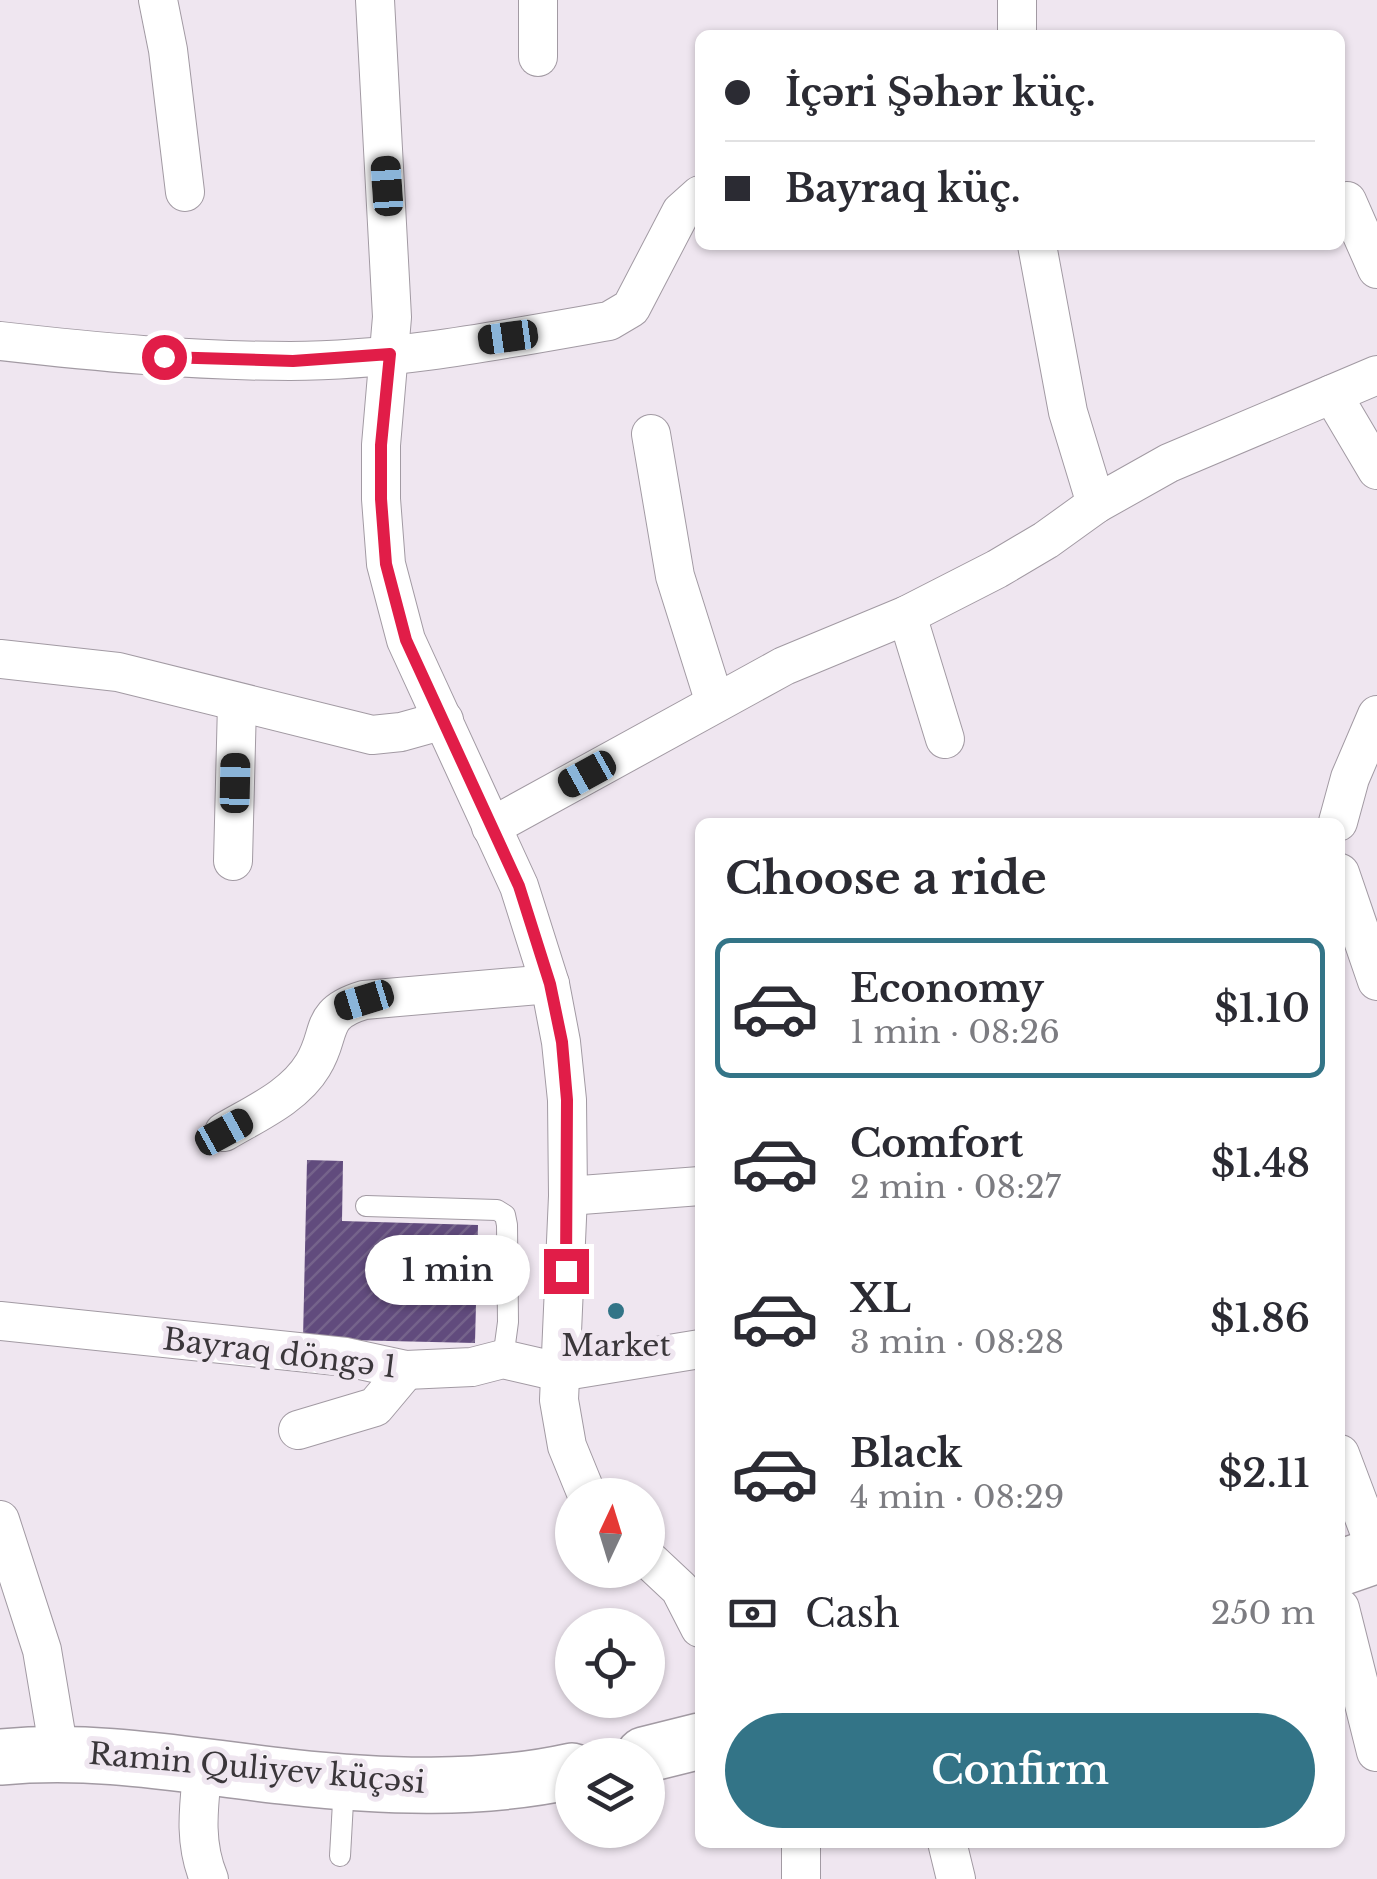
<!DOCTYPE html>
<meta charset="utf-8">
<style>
body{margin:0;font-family:"Libre Baskerville",serif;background:#f7f7f7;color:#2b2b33;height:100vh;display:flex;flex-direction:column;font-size:38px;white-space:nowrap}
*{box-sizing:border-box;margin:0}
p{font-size:32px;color:#7c7c81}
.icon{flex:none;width:55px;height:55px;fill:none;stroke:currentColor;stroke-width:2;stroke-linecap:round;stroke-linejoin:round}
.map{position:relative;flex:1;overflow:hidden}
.drawer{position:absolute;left:695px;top:818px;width:650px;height:1030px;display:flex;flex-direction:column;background:#fff;border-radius:15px;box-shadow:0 2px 8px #0004}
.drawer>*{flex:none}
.hud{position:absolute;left:695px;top:30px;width:650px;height:220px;border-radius:15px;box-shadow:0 2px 8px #0004;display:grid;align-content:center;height:220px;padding:0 30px;background:#fff}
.needle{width:65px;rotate:4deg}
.fabs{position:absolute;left:555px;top:1478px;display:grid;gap:20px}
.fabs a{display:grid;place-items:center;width:110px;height:110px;border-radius:50%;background:#fff;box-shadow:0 2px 8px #0004;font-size:50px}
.end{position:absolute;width:45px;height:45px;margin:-22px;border:12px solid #e11d48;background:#fff;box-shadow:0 0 0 5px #fff}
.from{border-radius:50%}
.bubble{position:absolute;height:70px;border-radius:35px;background:#fff;box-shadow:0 2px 8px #0004;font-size:32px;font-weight:600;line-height:70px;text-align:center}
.car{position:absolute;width:30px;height:60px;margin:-30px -15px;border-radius:12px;box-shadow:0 0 8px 2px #0007;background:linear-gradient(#222 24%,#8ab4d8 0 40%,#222 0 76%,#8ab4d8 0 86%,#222 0)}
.hud b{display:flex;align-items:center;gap:35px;height:95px;font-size:38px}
.hud b+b{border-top:2px solid #e1e1e2}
.hud i{width:25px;height:25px;background:#2b2b33}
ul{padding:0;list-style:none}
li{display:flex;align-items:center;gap:30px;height:140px;margin:0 20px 15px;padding:0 10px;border:5px solid transparent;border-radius:15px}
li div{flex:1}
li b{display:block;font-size:38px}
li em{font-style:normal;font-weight:600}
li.active{border-color:#337487}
li>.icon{width:90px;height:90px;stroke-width:1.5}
h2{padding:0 30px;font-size:45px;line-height:120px}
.pay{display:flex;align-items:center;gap:25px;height:110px;padding:0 30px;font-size:38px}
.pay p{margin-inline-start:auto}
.action{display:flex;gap:20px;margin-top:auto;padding:20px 30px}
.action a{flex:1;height:115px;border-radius:60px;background:#337487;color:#fff;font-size:40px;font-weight:600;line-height:115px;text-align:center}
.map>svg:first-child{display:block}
.building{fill:url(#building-hatch)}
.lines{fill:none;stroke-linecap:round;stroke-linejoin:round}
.lane-casing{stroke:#a29aa3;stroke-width:22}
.street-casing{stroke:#a29aa3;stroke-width:40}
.secondary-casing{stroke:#a29aa3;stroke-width:58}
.lane{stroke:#fff;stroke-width:20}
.street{stroke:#fff;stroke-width:38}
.secondary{stroke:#fff;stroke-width:55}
.route{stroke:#e11d48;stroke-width:12}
.poi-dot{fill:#337487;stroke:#efe6f0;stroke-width:4}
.labels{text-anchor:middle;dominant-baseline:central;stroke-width:10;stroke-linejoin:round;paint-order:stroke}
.poi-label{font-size:30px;fill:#3a363a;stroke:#efe6f0}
.street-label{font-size:30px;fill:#3a363a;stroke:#efe6f0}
</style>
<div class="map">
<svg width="1377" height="1879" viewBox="0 0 1377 1879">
<defs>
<pattern id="building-hatch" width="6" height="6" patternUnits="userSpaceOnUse" patternTransform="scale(2.5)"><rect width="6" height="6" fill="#614b7d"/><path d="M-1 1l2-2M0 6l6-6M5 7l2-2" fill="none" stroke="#75638b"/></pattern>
</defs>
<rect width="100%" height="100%" fill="#efe6f0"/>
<!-- building -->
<polygon class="building" points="307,1160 343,1161 342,1221 478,1225 475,1343 303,1339"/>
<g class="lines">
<defs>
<g id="lane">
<polyline points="366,1206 497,1210 505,1215 507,1225 508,1322 503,1359"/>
<polyline points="340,1856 344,1784"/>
</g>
<g id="street">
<polyline points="158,0 168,50 185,192"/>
<polyline points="375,0 392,317 381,445 381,499 386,564 406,640 519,886 550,984 561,1042 567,1100 568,1196 559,1400 567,1446 587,1495"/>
<polyline points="538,0 538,57"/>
<polyline points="1017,0 1017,35"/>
<polyline points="1347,201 1377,269"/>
<polyline points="1037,245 1068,412 1096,504"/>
<path d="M0,341C97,352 193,361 290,361C397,361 505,339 609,321L631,308L681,212L700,195"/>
<polyline points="1332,394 1377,470"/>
<polyline points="651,434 675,576 715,703"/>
<polyline points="907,615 945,739"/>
<polyline points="0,659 118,672 372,735 401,732 444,720"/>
<polyline points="1338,822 1350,778 1377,715"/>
<polyline points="491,827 784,666 907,615 997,569 1046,540 1096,504 1169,463 1377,375"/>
<polyline points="233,861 237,704"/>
<polyline points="1340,873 1377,981"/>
<path d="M224,1132C254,1114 294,1097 313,1065C333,1033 317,1014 364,1000L550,984"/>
<polyline points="568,1196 700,1186"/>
<polyline points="0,1321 346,1357 406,1370 472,1367 503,1359 559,1372 700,1349"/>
<polyline points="298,1430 375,1407 406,1370"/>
<polyline points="1340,1454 1377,1552"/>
<polyline points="0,1520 42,1650 59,1752"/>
<polyline points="648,1559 680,1589 700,1628"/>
<polyline points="1340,1608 1376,1752"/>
<path d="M203,1765C199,1805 193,1841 209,1879"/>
<polyline points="947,1842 956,1879"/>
<polyline points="801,1879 801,1842"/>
</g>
<g id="secondary">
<polyline points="1340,1568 1377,1555"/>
<polyline points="644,1755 700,1741"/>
<path d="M0,1757C104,1748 188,1766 290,1777C382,1787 481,1791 572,1771"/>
</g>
</defs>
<!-- lane casing -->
<use href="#lane" class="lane-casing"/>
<!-- street casing -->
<use href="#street" class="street-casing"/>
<!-- secondary casing -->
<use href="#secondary" class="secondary-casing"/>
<!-- lane -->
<use href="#lane" class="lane"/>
<!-- street -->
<use href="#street" class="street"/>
<!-- secondary -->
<use href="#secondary" class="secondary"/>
</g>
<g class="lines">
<!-- route -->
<polyline class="route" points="164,357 293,361 390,354 381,445 381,499 386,564 406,640 519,886 550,984 562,1042 567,1100 566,1271"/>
</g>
<!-- markers -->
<circle class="poi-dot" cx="616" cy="1311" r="10"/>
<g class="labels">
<!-- poi labels -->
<g class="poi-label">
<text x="616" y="1345">Market</text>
</g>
<!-- street labels -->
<g class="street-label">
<text transform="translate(280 1353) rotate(7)">Bayraq döngə 1</text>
<text transform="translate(257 1768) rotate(5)">Ramin Quliyev küçəsi</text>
</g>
</g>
</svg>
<div class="fabs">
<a><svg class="needle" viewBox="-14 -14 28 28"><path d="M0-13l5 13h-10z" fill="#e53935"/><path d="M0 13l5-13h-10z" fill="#7c7c81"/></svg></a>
<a><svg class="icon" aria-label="locate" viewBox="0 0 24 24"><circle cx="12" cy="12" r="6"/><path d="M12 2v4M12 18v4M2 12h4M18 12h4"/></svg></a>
<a><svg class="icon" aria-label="layers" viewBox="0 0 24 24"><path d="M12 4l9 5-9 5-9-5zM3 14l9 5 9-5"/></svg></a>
</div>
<i class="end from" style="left:164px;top:357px"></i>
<i class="end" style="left:566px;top:1271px"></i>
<div class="bubble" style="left:365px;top:1235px;width:165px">1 min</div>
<i class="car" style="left:387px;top:186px;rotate:356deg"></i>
<i class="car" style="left:508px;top:337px;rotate:262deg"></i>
<i class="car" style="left:587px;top:774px;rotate:241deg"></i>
<i class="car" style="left:235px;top:783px;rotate:1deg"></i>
<i class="car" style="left:364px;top:1000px;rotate:253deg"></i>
<i class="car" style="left:224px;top:1132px;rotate:61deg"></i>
<div class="hud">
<b><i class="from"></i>İçəri Şəhər küç.</b>
<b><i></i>Bayraq küç.</b>
</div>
<section class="drawer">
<h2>Choose a ride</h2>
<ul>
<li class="active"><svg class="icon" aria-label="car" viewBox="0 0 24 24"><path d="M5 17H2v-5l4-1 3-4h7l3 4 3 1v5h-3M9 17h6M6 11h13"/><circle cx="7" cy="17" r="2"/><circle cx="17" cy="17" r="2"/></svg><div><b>Economy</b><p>1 min · 08:26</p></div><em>$1.10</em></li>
<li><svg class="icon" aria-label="car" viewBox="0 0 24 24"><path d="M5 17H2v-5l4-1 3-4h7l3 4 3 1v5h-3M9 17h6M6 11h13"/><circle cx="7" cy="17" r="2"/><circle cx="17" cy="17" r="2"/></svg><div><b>Comfort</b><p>2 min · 08:27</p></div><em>$1.48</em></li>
<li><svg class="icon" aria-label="car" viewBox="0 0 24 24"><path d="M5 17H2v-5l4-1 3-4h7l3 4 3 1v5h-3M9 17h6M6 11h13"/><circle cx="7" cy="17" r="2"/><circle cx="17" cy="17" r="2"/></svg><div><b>XL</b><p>3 min · 08:28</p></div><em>$1.86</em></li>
<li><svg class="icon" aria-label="car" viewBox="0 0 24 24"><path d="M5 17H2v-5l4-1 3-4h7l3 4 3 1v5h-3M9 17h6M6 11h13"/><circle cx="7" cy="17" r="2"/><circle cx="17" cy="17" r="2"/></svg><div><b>Black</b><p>4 min · 08:29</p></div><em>$2.11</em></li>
</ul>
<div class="pay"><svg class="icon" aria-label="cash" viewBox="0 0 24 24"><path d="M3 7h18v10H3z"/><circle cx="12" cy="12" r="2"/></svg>Cash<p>250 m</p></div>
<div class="action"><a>Confirm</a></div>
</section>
</div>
